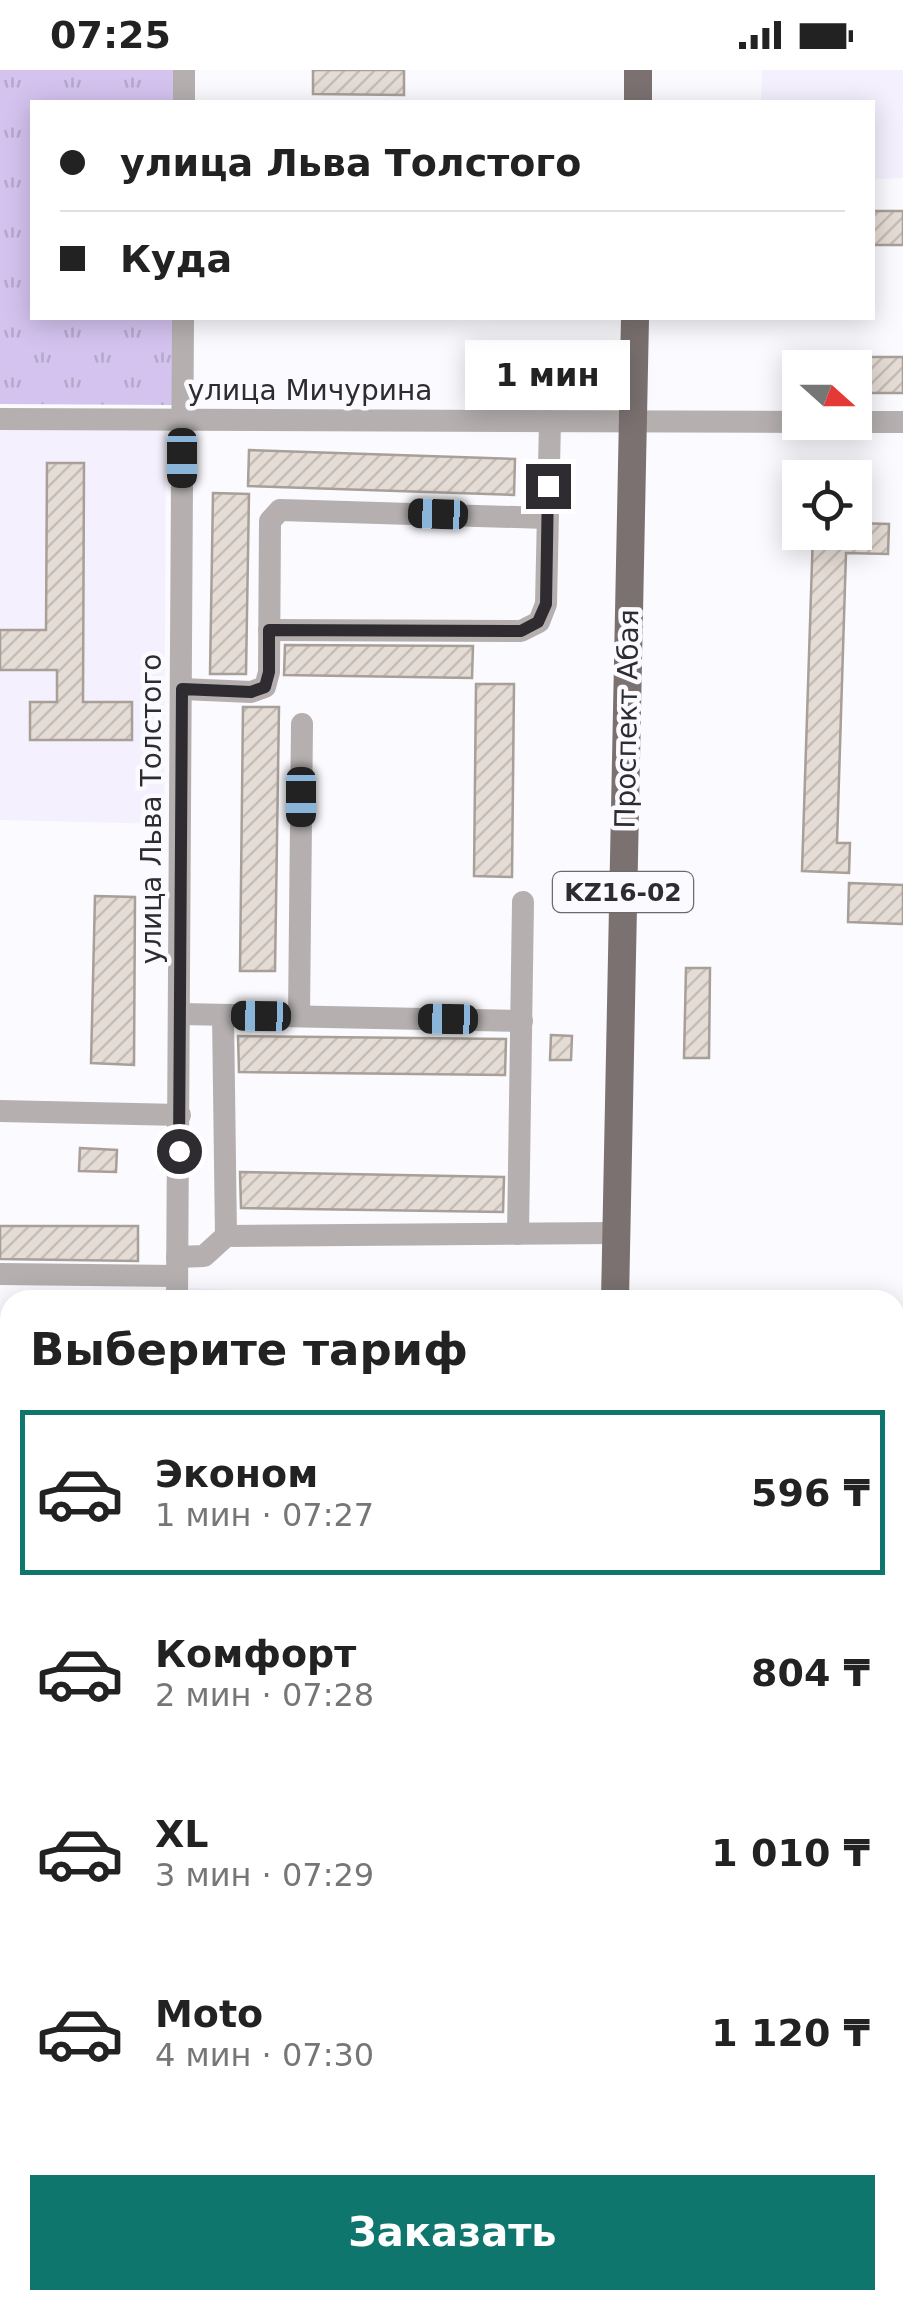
<!DOCTYPE html>
<html lang="ru">
<meta charset="utf-8">
<style>
body{margin:0;font-family:"DejaVu Sans",sans-serif;background:#f2f2f2;color:#222;height:100vh;display:flex;flex-direction:column;font-size:38px;white-space:nowrap}
*{box-sizing:border-box;margin:0}
p{font-size:32px;color:#767676}
.icon{flex:none;width:55px;height:55px;fill:none;stroke:currentColor;stroke-width:2;stroke-linecap:round;stroke-linejoin:round}
.map{position:relative;flex:1;overflow:hidden}
.side{position:absolute;left:0px;top:1220px;width:905px;height:1020px;display:flex;flex-direction:column;background:#fff;border-radius:30px 30px 0 0;box-shadow:0 5px 25px #0003}
.side>*{flex:none}
.top-card{position:absolute;left:30px;top:30px;width:845px;height:220px;border-radius:0px;box-shadow:0 5px 25px #0003;display:grid;align-content:center;height:220px;padding:0 30px;background:#fff}
.needle{width:65px;rotate:111deg}
.controls{position:absolute;left:782px;top:280px;display:grid;gap:20px}
.controls a{display:grid;place-items:center;width:90px;height:90px;border-radius:0px;background:#fff;box-shadow:0 5px 25px #0003;font-size:50px}
.end{position:absolute;width:45px;height:45px;margin:-22px;border:12px solid #2e2c30;background:#fff;box-shadow:0 0 0 5px #fff}
.from{border-radius:50%}
.bubble{position:absolute;height:70px;border-radius:0px;background:#fff;box-shadow:0 5px 25px #0003;font-size:32px;font-weight:600;line-height:70px;text-align:center}
.car{position:absolute;width:30px;height:60px;margin:-30px -15px;border-radius:12px;box-shadow:0 0 8px 2px #0007;background:linear-gradient(#222 24%,#8ab4d8 0 40%,#222 0 76%,#8ab4d8 0 86%,#222 0)}
.top-card b{display:flex;align-items:center;gap:35px;height:95px;font-size:38px}
.top-card b+b{border-top:2px solid #e0e0e0}
.top-card i{width:25px;height:25px;background:#222}
ul{padding:0;list-style:none}
li{display:flex;align-items:center;gap:30px;height:165px;margin:0 20px 15px;padding:0 10px;border:5px solid transparent;border-radius:0px}
li div{flex:1}
li b{display:block;font-size:38px}
li em{font-style:normal;font-weight:600}
li.on{border-color:#0f766e}
li>.icon{width:90px;height:90px;stroke-width:1.5}
h2{padding:0 30px;font-size:45px;line-height:120px}
.cta{display:flex;gap:20px;margin-top:auto;padding:20px 30px}
.cta a{flex:1;height:115px;border-radius:0px;background:#0f766e;color:#fff;font-size:40px;font-weight:600;line-height:115px;text-align:center}
.status{display:flex;justify-content:space-between;align-items:center;height:70px;padding:0 50px;background:#fff;direction:ltr}
.status svg{height:28px;fill:currentColor}
.map>svg:first-child{display:block}
.built{fill:#f5f0fe}
.grass{fill:url(#grass-tufts)}
.building{fill:url(#building-hatch);stroke:#a79f98;stroke-width:2.5}
.lines{fill:none;stroke-linecap:round;stroke-linejoin:round}
.minor{stroke:#b5afaf;stroke-width:22}
.major{stroke:#7b7171;stroke-width:28}
.route{stroke:#2e2c30;stroke-width:12}
.labels{text-anchor:middle;dominant-baseline:central;stroke-width:9;stroke-linejoin:round;paint-order:stroke}
.shield{fill:#fbfafe;stroke:#6c6a6e;stroke-width:2.5}
.shield-label{font-size:25px;font-weight:bold;fill:#2e2c30}
.street-label{font-size:28px;fill:#2e2c30;stroke:#fbfafe}
</style>
<div class="status"><b>07:25</b><svg viewBox="0 0 49 12"><path d="M0 12V9h3v3zM5 12V6h3v6zM10 12V3h3v9zM15 12V0h3v12zM26 1h20v11H26zM47 4h2v5h-2z"/></svg></div>
<div class="map">
<svg width="903" height="2240" viewBox="0 0 903 2240">
<defs>
<pattern id="grass-tufts" width="24" height="20" patternUnits="userSpaceOnUse" patternTransform="scale(2.5)"><rect width="24" height="20" fill="#d4c3ef"/><path d="M3 7l-1-3M5 7V3M7 7l1-3M15 17l-1-3M17 17v-4M19 17l1-3" fill="none" stroke="#b6a8cd"/></pattern>
<pattern id="building-hatch" width="6" height="6" patternUnits="userSpaceOnUse" patternTransform="scale(2.5)"><rect width="6" height="6" fill="#e5dcd5"/><path d="M-1 1l2-2M0 6l6-6M5 7l2-2" fill="none" stroke="#c5bdb7"/></pattern>
</defs>
<rect width="100%" height="100%" fill="#fbfafe"/>
<!-- built -->
<g class="built">
<polygon points="762,0 903,0 903,108 873,109 872,32 761,32"/>
<polygon points="0,359 166,361 164,754 0,750"/>
<polygon points="189,1218 391,1227 391,1230 190,1230"/>
</g>
<!-- grass -->
<polygon class="grass" points="0,0 176,0 176,32 32,32 32,248 175,248 174,335 0,334"/>
<!-- building -->
<g class="building">
<polygon points="313,0 404,0 404,25 313,24"/>
<rect x="872" y="141" width="31" height="34"/>
<rect x="855" y="287" width="48" height="36"/>
<polygon points="249,380 515,389 514,425 248,416"/>
<polygon points="47,393 84,393 83,632 132,632 132,670 30,670 30,632 57,632 57,600 0,600 0,560 46,560"/>
<polygon points="213,423 249,424 246,604 210,604"/>
<polygon points="855,453 889,454 888,484 846,483 837,773 850,773 849,803 802,801 813,462 855,462"/>
<polygon points="285,575 473,576 472,608 284,605"/>
<polygon points="476,614 514,614 512,807 474,806"/>
<polygon points="243,637 279,637 275,901 240,901"/>
<polygon points="849,813 903,815 903,854 848,852"/>
<polygon points="95,826 135,827 134,995 91,993"/>
<polygon points="686,898 710,898 709,988 684,988"/>
<polygon points="551,965 572,966 571,990 550,990"/>
<polygon points="238,966 506,969 505,1005 239,1002"/>
<polygon points="80,1078 117,1080 116,1102 79,1101"/>
<polygon points="240,1102 504,1107 503,1142 241,1138"/>
<polygon points="0,1156 138,1156 138,1191 0,1189"/>
</g>
<g class="lines">
<!-- minor -->
<g class="minor">
<polyline points="184,32 184,0"/>
<polyline points="0,349 800,352"/>
<polyline points="855,352 903,352"/>
<polyline points="269,560 521,561 539,552 546,534 550,351"/>
<polyline points="182,619 251,622 265,617 269,602 270,451 280,440 547,448"/>
<polyline points="181,944 522,951"/>
<polyline points="299,946 302,654"/>
<polyline points="0,1041 180,1045"/>
<polyline points="518,1164 523,832"/>
<polyline points="226,1166 616,1163"/>
<polyline points="177,1187 204,1186 226,1166 223,945"/>
<polyline points="0,1204 177,1206"/>
<polyline points="177,1230 183,248"/>
<polyline points="0,1729 10,1729"/>
</g>
<!-- major -->
<g class="major">
<polyline points="638,32 638,0"/>
<polyline points="615,1230 635,248"/>
<polyline points="606,2240 606,2230"/>
</g>
</g>
<g class="lines">
<!-- route -->
<polyline class="route" points="179,1081 182,619 251,622 265,617 269,602 269,560 521,561 538,552 546,534 548,416"/>
</g>
<g class="labels">
<!-- shield labels -->
<rect class="shield" x="553" y="802" width="140" height="40" rx="8"/>
<g class="shield-label">
<text x="623" y="822">KZ16-02</text>
</g>
<!-- street labels -->
<g class="street-label">
<text x="310" y="320">улица Мичурина</text>
<text transform="translate(627 649) rotate(-89)">Проспект Абая</text>
<text transform="translate(151 739) rotate(-90)">улица Льва Толстого</text>
</g>
</g>
</svg>
<div class="controls">
<a><svg class="needle" viewBox="-14 -14 28 28"><path d="M0-13l5 13h-10z" fill="#e53935"/><path d="M0 13l5-13h-10z" fill="#767676"/></svg></a>
<a><svg class="icon" aria-label="locate" viewBox="0 0 24 24"><circle cx="12" cy="12" r="6"/><path d="M12 2v4M12 18v4M2 12h4M18 12h4"/></svg></a>
</div>
<i class="end from" style="left:179px;top:1081px"></i>
<i class="end" style="left:548px;top:416px"></i>
<div class="bubble" style="left:465px;top:270px;width:165px">1 мин</div>
<i class="car" style="left:182px;top:388px;rotate:180deg"></i>
<i class="car" style="left:438px;top:444px;rotate:272deg"></i>
<i class="car" style="left:301px;top:727px;rotate:180deg"></i>
<i class="car" style="left:261px;top:946px;rotate:271deg"></i>
<i class="car" style="left:448px;top:949px;rotate:271deg"></i>
<div class="top-card">
<b><i class="from"></i>улица Льва Толстого</b>
<b><i></i>Куда</b>
</div>
<section class="side">
<h2>Выберите тариф</h2>
<ul>
<li class="on"><svg class="icon" aria-label="car" viewBox="0 0 24 24"><path d="M5 17H2v-5l4-1 3-4h7l3 4 3 1v5h-3M9 17h6M6 11h13"/><circle cx="7" cy="17" r="2"/><circle cx="17" cy="17" r="2"/></svg><div><b>Эконом</b><p>1 мин · 07:27</p></div><em>596 ₸</em></li>
<li><svg class="icon" aria-label="car" viewBox="0 0 24 24"><path d="M5 17H2v-5l4-1 3-4h7l3 4 3 1v5h-3M9 17h6M6 11h13"/><circle cx="7" cy="17" r="2"/><circle cx="17" cy="17" r="2"/></svg><div><b>Комфорт</b><p>2 мин · 07:28</p></div><em>804 ₸</em></li>
<li><svg class="icon" aria-label="car" viewBox="0 0 24 24"><path d="M5 17H2v-5l4-1 3-4h7l3 4 3 1v5h-3M9 17h6M6 11h13"/><circle cx="7" cy="17" r="2"/><circle cx="17" cy="17" r="2"/></svg><div><b>XL</b><p>3 мин · 07:29</p></div><em>1 010 ₸</em></li>
<li><svg class="icon" aria-label="car" viewBox="0 0 24 24"><path d="M5 17H2v-5l4-1 3-4h7l3 4 3 1v5h-3M9 17h6M6 11h13"/><circle cx="7" cy="17" r="2"/><circle cx="17" cy="17" r="2"/></svg><div><b>Moto</b><p>4 мин · 07:30</p></div><em>1 120 ₸</em></li>
</ul>
<div class="cta"><a>Заказать</a></div>
</section>
</div>
